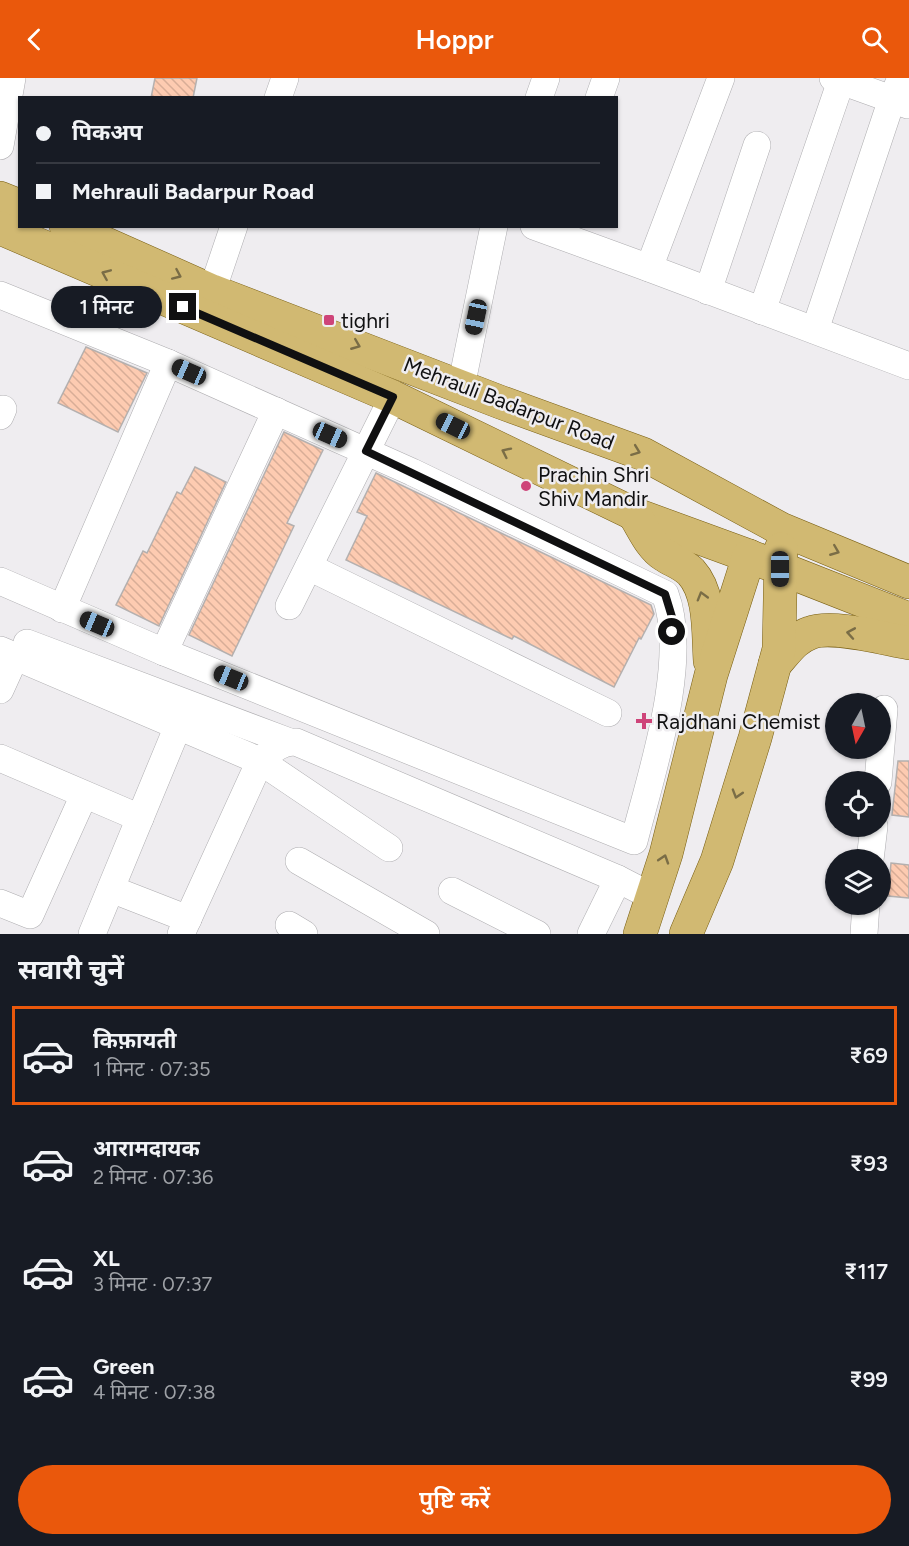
<!DOCTYPE html>
<html lang="hi">
<meta charset="utf-8">
<style>
body{margin:0;font-family:Figtree,"Noto Sans Devanagari",sans-serif;background:#242831;color:#f1f3f6;height:100vh;display:flex;flex-direction:column;font-size:22px;white-space:nowrap}
*{box-sizing:border-box;margin:0}
p{font-size:20px;color:#9ea1a6}
.icon{flex:none;width:33px;height:33px;fill:none;stroke:currentColor;stroke-width:2;stroke-linecap:round;stroke-linejoin:round}
.map{position:relative;height:856px;overflow:hidden}
.sheet{display:flex;flex-direction:column;background:#171b24;flex:1}
.sheet>*{flex:none}
.top-card{position:absolute;left:18px;top:18px;width:600px;height:132px;border-radius:0px;box-shadow:0 2px 4px #0004;display:grid;align-content:center;height:132px;padding:0 18px;background:#171b24}
.needle{width:39px;rotate:189deg}
.fabs{position:absolute;left:825px;top:615px;display:grid;gap:12px}
.fabs a{display:grid;place-items:center;width:66px;height:66px;border-radius:50%;background:#171b24;box-shadow:0 2px 4px #0004;font-size:30px}
.end{position:absolute;width:27px;height:27px;margin:-14px;border:8px solid #101011;background:#fff;box-shadow:0 0 0 3px #fff}
.from{border-radius:50%}
.bubble{position:absolute;height:42px;border-radius:21px;background:#171b24;box-shadow:0 2px 4px #0004;font-size:20px;font-weight:600;line-height:42px;text-align:center}
.car{position:absolute;width:18px;height:36px;margin:-18px -9px;border-radius:8px;box-shadow:0 0 4px 2px #0007;background:linear-gradient(#222 24%,#8ab4d8 0 40%,#222 0 76%,#8ab4d8 0 86%,#222 0)}
.top-card b{display:flex;align-items:center;gap:21px;height:57px;font-size:22px}
.top-card b+b{border-top:2px solid #363941}
.top-card i{width:15px;height:15px;background:#f1f3f6}
ul{padding:0;list-style:none}
li{display:flex;align-items:center;gap:18px;height:99px;margin:0 12px 9px;padding:0 6px;border:3px solid transparent;border-radius:0px}
li div{flex:1}
li b{display:block;font-size:22px}
li em{font-style:normal;font-weight:600}
li.active{border-color:#ea580c}
li>.icon{width:54px;height:54px;stroke-width:1.5}
h2{padding:0 18px;font-size:27px;line-height:72px}
.button{display:flex;gap:12px;margin-top:auto;padding:12px 18px}
.button a{flex:1;height:69px;border-radius:36px;background:#ea580c;color:#fff;font-size:24px;font-weight:600;line-height:69px;text-align:center}
header{display:flex;justify-content:space-between;align-items:center;height:78px;padding:0 18px;background:#ea580c;color:#fff;font-size:27px;font-weight:600}
.map>svg:first-child{display:block}
.building{fill:url(#building-back-hatch);stroke:#b4b0af;stroke-width:1.5}
.lines{fill:none;stroke-linecap:round;stroke-linejoin:round}
.minor-casing{stroke:#aeadb0;stroke-width:28}
.major-casing{stroke:#795f13;stroke-width:34}
.minor{stroke:#fff;stroke-width:27}
.major{stroke:#d1b972;stroke-width:33}
.oneway{stroke:#7a6d46}
.route{stroke:#101011;stroke-width:8}
.poi-dot{fill:#ce4479;stroke:#efedf0;stroke-width:2}
.labels{text-anchor:middle;dominant-baseline:central;stroke-width:5;stroke-linejoin:round;paint-order:stroke}
.poi-label{font-size:21px;fill:#101011;stroke:#efedf0;text-anchor:start}
.street-label{font-size:21px;fill:#101011;stroke:#efedf0}
</style>
<header><svg class="icon" aria-label="back" viewBox="0 0 24 24"><path d="M15 5l-7 7 7 7"/></svg>Hoppr<svg class="icon" aria-label="search" viewBox="0 0 24 24"><circle cx="10" cy="10" r="6"/><path d="M15 15l6 6"/></svg></header>
<div class="map">
<svg width="909" height="856" viewBox="0 0 909 856">
<defs>
<pattern id="building-back-hatch" width="6" height="6" patternUnits="userSpaceOnUse" patternTransform="scale(1.5)"><rect width="6" height="6" fill="#fdcbb1"/><path d="M-1 5l2 2M0 0l6 6M5-1l2 2" fill="none" stroke="#d8ad97"/></pattern>
</defs>
<rect width="100%" height="100%" fill="#efedf0"/>
<!-- building -->
<g class="building">
<polygon points="155,0 197,0 193,20 151,20"/>
<polygon points="86,269 147,295 118,354 58,325"/>
<polygon points="284,354 323,372 287,445 294,448 232,578 189,557"/>
<polygon points="195,389 226,404 159,548 116,527 143,473 147,475 177,414 181,416"/>
<polygon points="376,395 651,527 654,536 641,561 639,560 614,609 514,558 512,561 346,482 367,438 357,434"/>
<polygon points="898,683 909,683 909,739 892,737"/>
<polygon points="891,785 909,787 909,820 888,818"/>
</g>
<g class="lines">
<defs>
<g id="minor">
<polyline points="833,0 908,27"/>
<polyline points="278,20 285,0"/>
<polyline points="539,20 546,0"/>
<polyline points="599,20 606,0"/>
<polyline points="0,68 12,0"/>
<polyline points="534,148 649,190 909,288"/>
<polyline points="649,190 721,0"/>
<polyline points="708,213 757,67"/>
<path d="M0,217L168,285L412,394L665,516C690,582 651,696 634,763L164,574L0,503"/>
<polyline points="206,231 234,148"/>
<polyline points="762,233 842,0"/>
<polyline points="815,252 892,21 901,0"/>
<polyline points="461,309 494,148"/>
<polyline points="0,338 3,331"/>
<polyline points="309,489 608,635"/>
<polyline points="289,528 393,319"/>
<polyline points="62,531 168,285"/>
<polyline points="27,565 287,663"/>
<polyline points="0,572 260,683 389,770"/>
<polyline points="164,574 276,333"/>
<polyline points="0,612 15,579"/>
<polyline points="0,680 140,740"/>
<polyline points="878,704 884,631"/>
<polyline points="870,782 874,748"/>
<polyline points="299,783 426,856"/>
<polyline points="111,811 188,841"/>
<polyline points="452,813 537,856"/>
<polyline points="0,825 30,837 84,717"/>
<polyline points="289,847 304,856"/>
<polyline points="92,856 178,648"/>
<path d="M181,856L260,683C271,673 281,663 296,664L618,801L651,818"/>
<polyline points="591,856 618,801"/>
<polyline points="864,856 866,826"/>
</g>
<g id="major">
<polyline points="0,120 20,128"/>
<polyline points="66,148 212,213 500,324 643,376 781,451 909,504"/>
<polyline points="0,150 393,319 634,436 749,478 909,541"/>
<path d="M634,436C643,450 650,468 664,477C673,483 683,486 691,494C711,516 708,555 710,583"/>
<path d="M775,586C786,574 795,560 810,555C832,546 885,561 909,565"/>
<polyline points="640,856 666,776 711,597 749,478"/>
<polyline points="686,856 717,783 755,660 779,571 781,471"/>
</g>
</defs>
<!-- minor casing -->
<use href="#minor" class="minor-casing"/>
<!-- major casing -->
<use href="#major" class="major-casing"/>
<!-- minor -->
<use href="#minor" class="minor"/>
<!-- major -->
<use href="#major" class="major"/>
</g>
<!-- one-way arrows -->
<defs><path id="oneway-chevron" d="M-2-3.5L2.5 0L-2 3.5" fill="none" stroke-width="1.6" stroke-linecap="round" stroke-linejoin="round" transform="scale(1.5)"/></defs>
<g class="oneway">
<use href="#oneway-chevron" transform="translate(106 196) rotate(-157)"/>
<use href="#oneway-chevron" transform="translate(177 197) rotate(24)"/>
<use href="#oneway-chevron" transform="translate(356 267) rotate(22)"/>
<use href="#oneway-chevron" transform="translate(636 373) rotate(21)"/>
<use href="#oneway-chevron" transform="translate(506 374) rotate(-154)"/>
<use href="#oneway-chevron" transform="translate(835 473) rotate(22)"/>
<use href="#oneway-chevron" transform="translate(702 518) rotate(-106)"/>
<use href="#oneway-chevron" transform="translate(851 555) rotate(-170)"/>
<use href="#oneway-chevron" transform="translate(737 716) rotate(107)"/>
<use href="#oneway-chevron" transform="translate(664 781) rotate(-72)"/>
</g>
<g class="lines">
<!-- route -->
<polyline class="route" points="183,229 393,319 366,373 665,516 672,539 672,554"/>
</g>
<!-- markers -->
<g class="poi-dot">
<rect x="323" y="236" width="12" height="12" rx="3"/>
<circle cx="526" cy="408" r="6"/>
<path d="M641 634h6v6h6v6h-6v6h-6v-6h-6v-6h6z"/>
</g>
<g class="labels">
<!-- poi labels -->
<g class="poi-label">
<text x="341" y="242">tighri</text>
<text x="538" y="396">Prachin Shri<tspan x="538" dy="24">Shiv Mandir</tspan></text>
<text x="656" y="643">Rajdhani Chemist</text>
</g>
<!-- street labels -->
<g class="street-label">
<text transform="translate(509 325) rotate(21)">Mehrauli Badarpur Road</text>
</g>
</g>
</svg>
<div class="fabs">
<a><svg class="needle" viewBox="-14 -14 28 28"><path d="M0-13l5 13h-10z" fill="#e53935"/><path d="M0 13l5-13h-10z" fill="#9ea1a6"/></svg></a>
<a><svg class="icon" aria-label="locate" viewBox="0 0 24 24"><circle cx="12" cy="12" r="6"/><path d="M12 2v4M12 18v4M2 12h4M18 12h4"/></svg></a>
<a><svg class="icon" aria-label="layers" viewBox="0 0 24 24"><path d="M12 4l9 5-9 5-9-5zM3 14l9 5 9-5"/></svg></a>
</div>
<i class="end from" style="left:672px;top:554px"></i>
<i class="end" style="left:183px;top:229px"></i>
<div class="bubble" style="left:51px;top:208px;width:111px">1 मिनट</div>
<i class="car" style="left:476px;top:239px;rotate:192deg"></i>
<i class="car" style="left:189px;top:294px;rotate:294deg"></i>
<i class="car" style="left:453px;top:348px;rotate:296deg"></i>
<i class="car" style="left:330px;top:357px;rotate:114deg"></i>
<i class="car" style="left:780px;top:491px;rotate:180deg"></i>
<i class="car" style="left:97px;top:546px;rotate:293deg"></i>
<i class="car" style="left:231px;top:600px;rotate:292deg"></i>
<div class="top-card">
<b><i class="from"></i>पिकअप</b>
<b><i></i>Mehrauli Badarpur Road</b>
</div>
</div>
<section class="sheet">
<h2>सवारी चुनें</h2>
<ul>
<li class="active"><svg class="icon" aria-label="car" viewBox="0 0 24 24"><path d="M5 17H2v-5l4-1 3-4h7l3 4 3 1v5h-3M9 17h6M6 11h13"/><circle cx="7" cy="17" r="2"/><circle cx="17" cy="17" r="2"/></svg><div><b>किफ़ायती</b><p>1 मिनट · 07:35</p></div><em>₹69</em></li>
<li><svg class="icon" aria-label="car" viewBox="0 0 24 24"><path d="M5 17H2v-5l4-1 3-4h7l3 4 3 1v5h-3M9 17h6M6 11h13"/><circle cx="7" cy="17" r="2"/><circle cx="17" cy="17" r="2"/></svg><div><b>आरामदायक</b><p>2 मिनट · 07:36</p></div><em>₹93</em></li>
<li><svg class="icon" aria-label="car" viewBox="0 0 24 24"><path d="M5 17H2v-5l4-1 3-4h7l3 4 3 1v5h-3M9 17h6M6 11h13"/><circle cx="7" cy="17" r="2"/><circle cx="17" cy="17" r="2"/></svg><div><b>XL</b><p>3 मिनट · 07:37</p></div><em>₹117</em></li>
<li><svg class="icon" aria-label="car" viewBox="0 0 24 24"><path d="M5 17H2v-5l4-1 3-4h7l3 4 3 1v5h-3M9 17h6M6 11h13"/><circle cx="7" cy="17" r="2"/><circle cx="17" cy="17" r="2"/></svg><div><b>Green</b><p>4 मिनट · 07:38</p></div><em>₹99</em></li>
</ul>
<div class="button"><a>पुष्टि करें</a></div>
</section>
